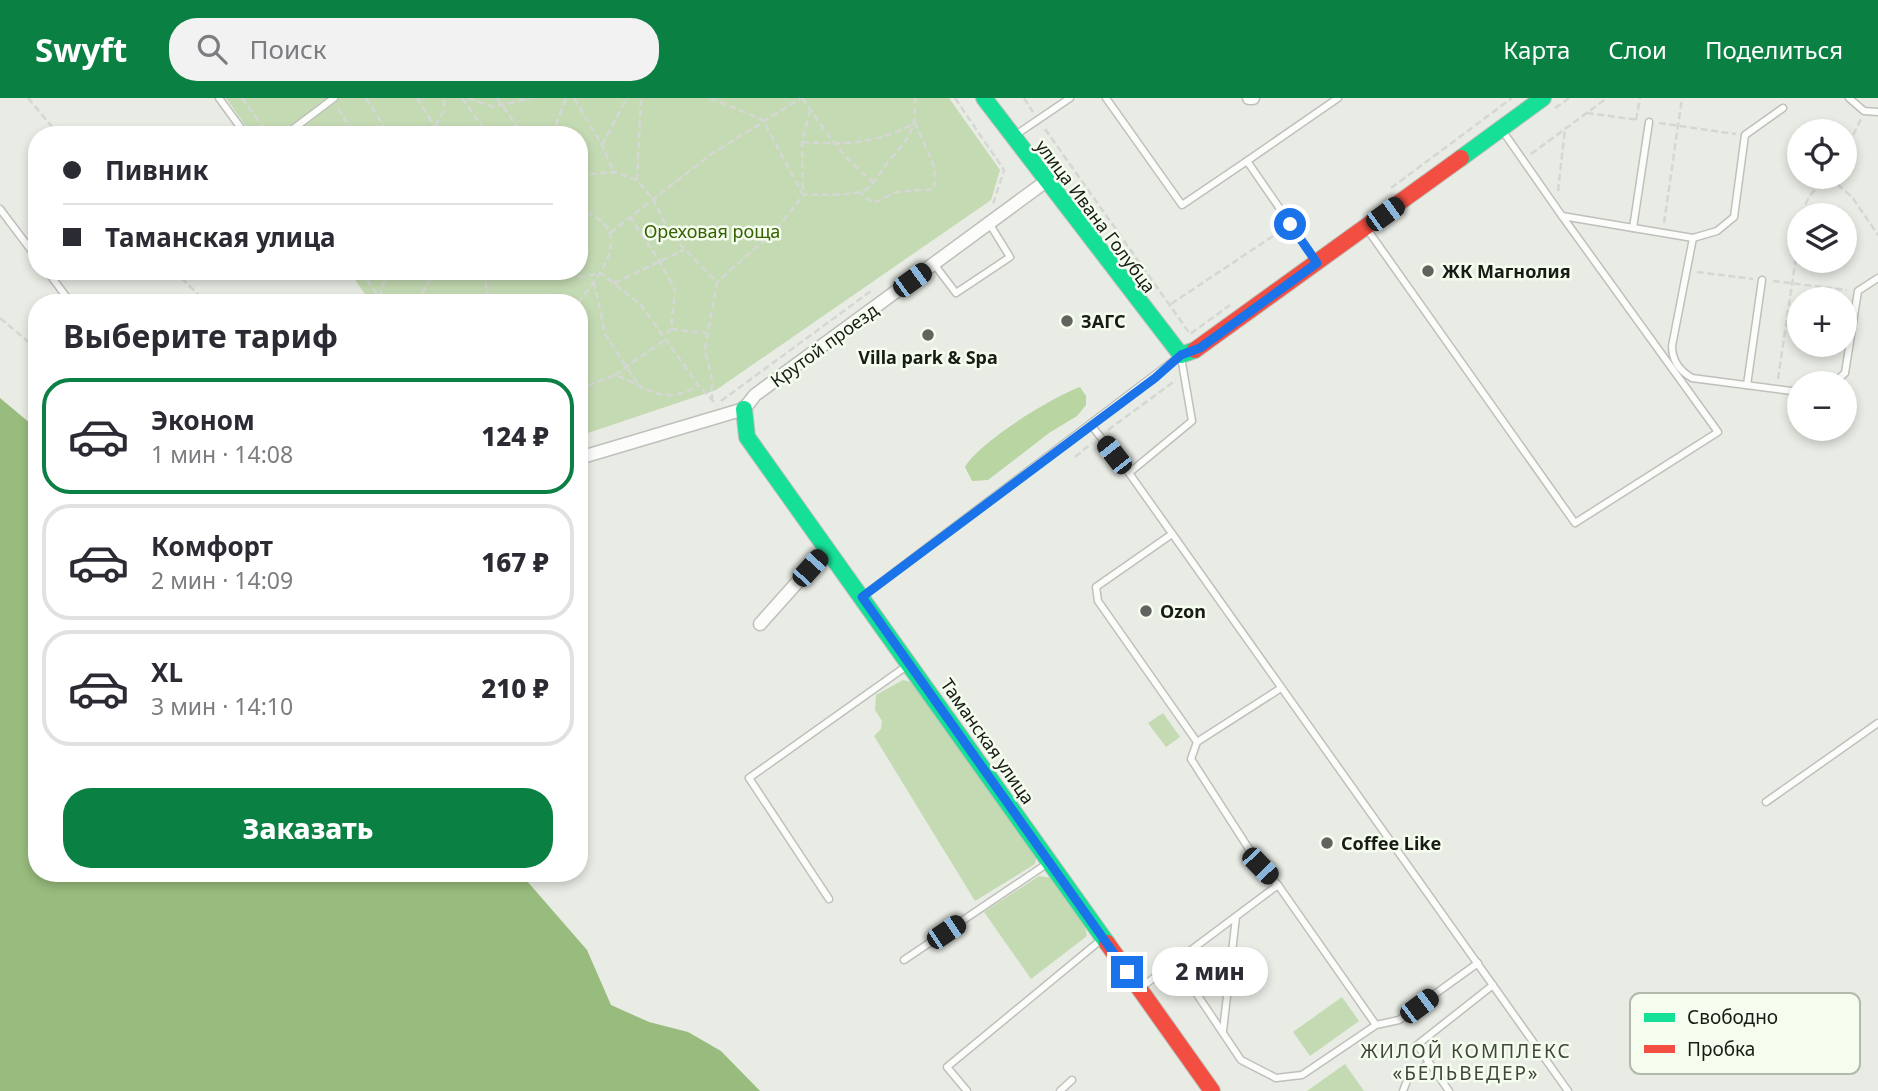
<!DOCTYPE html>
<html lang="ru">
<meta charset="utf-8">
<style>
body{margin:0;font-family:"Noto Sans",sans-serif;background:#f2f2f3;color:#2b2b33;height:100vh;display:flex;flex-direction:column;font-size:26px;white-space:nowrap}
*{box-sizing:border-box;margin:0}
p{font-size:23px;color:#7c7c81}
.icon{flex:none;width:38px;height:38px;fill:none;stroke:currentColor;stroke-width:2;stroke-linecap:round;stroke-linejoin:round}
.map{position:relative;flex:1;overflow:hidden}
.sheet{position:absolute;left:28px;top:196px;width:560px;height:588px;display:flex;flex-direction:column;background:#fff;border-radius:28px;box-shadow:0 4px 10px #0003}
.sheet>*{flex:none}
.banner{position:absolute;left:28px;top:28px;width:560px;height:154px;border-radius:28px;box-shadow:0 4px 10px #0003;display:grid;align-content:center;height:154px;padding:0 35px;background:#fff}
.controls{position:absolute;left:1787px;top:21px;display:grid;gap:14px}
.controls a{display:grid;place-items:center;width:70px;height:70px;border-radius:50%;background:#fff;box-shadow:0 4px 10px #0003;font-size:35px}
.end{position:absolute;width:32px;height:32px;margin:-16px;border:9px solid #1a73e8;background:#fff;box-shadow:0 0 0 4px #fff}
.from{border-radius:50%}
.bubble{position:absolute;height:49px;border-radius:24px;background:#fff;box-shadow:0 4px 10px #0003;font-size:23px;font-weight:800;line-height:49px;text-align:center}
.car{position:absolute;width:21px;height:42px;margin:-21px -10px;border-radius:9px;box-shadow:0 0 5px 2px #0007;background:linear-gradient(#222 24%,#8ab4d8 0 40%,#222 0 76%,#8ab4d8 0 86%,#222 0)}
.banner b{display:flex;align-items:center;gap:24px;height:66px;font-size:26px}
.banner b+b{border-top:2px solid #e1e1e2}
.banner i{width:18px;height:18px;background:#2b2b33}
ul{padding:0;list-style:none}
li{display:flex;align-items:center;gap:21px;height:116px;margin:0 14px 10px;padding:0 21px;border:4px solid #e1e1e2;border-radius:28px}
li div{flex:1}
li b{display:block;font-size:26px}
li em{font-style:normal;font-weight:800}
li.selected{border-color:#0b8043}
li>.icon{width:63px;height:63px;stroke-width:1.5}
h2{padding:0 35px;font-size:32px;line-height:84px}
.button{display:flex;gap:14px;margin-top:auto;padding:14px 35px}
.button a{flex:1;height:80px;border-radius:28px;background:#0b8043;color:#fff;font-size:28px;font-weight:800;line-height:80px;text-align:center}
header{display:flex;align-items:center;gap:42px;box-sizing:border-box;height:98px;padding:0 35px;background:#0b8043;color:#fff}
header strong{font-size:33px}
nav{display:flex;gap:38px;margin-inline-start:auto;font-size:24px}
.search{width:490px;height:63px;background:#f2f2f3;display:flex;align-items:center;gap:18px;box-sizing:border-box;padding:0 24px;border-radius:28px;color:#7c7c81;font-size:26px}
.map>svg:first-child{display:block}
.green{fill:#c4dab3}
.forest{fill:#b8d5a2}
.water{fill:#98bc7d}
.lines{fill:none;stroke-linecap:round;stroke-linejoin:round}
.lane-casing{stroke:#bec1bb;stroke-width:9}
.street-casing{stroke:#bec1bb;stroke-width:15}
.fast-casing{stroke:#bec1bb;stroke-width:18}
.jam-casing{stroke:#bec1bb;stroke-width:18}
.path{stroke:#d5d7d4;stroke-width:2.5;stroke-dasharray:7 3.5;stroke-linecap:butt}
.lane{stroke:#fcfcfb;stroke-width:6}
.street{stroke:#fcfcfb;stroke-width:12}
.fast{stroke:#16e098;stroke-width:16}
.jam{stroke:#f24e42;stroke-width:16}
.route{stroke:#1a73e8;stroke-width:9}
.poi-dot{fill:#61645e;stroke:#f4fdee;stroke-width:2.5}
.labels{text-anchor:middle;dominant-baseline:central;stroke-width:5;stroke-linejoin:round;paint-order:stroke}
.street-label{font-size:18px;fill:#181b16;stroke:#f4fdee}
.park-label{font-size:18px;fill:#356100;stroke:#f4fdee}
.poi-label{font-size:18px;font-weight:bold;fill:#181b16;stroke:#f4fdee;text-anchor:start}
.neighbourhood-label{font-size:19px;letter-spacing:2px;fill:#3f463b;stroke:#f4fdee}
.key{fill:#f4fdee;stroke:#b2b9ad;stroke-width:2}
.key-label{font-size:19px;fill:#181b16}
</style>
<header>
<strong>Swyft</strong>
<div class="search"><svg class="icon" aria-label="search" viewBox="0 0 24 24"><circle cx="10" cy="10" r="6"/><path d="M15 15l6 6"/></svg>Поиск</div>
<nav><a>Карта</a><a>Слои</a><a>Поделиться</a></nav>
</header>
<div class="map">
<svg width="1878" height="993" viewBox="0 0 1878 993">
<rect width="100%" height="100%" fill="#e8ece4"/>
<!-- green -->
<g class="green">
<polygon points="226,0 949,0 1000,72 991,102 716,292 579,338 579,205 371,205 349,173 579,173 579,37 252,37"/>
<polygon points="903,582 915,585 1036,760 1035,766 975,803 874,638 881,631 882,623 875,612 876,597"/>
<polygon points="1163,615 1180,639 1166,649 1148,625"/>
<polygon points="1039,778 1051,780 1084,824 1087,838 1031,881 984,814"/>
<polygon points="1342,899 1359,923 1310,958 1293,934"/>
<polygon points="1345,966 1364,993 1307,993"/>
</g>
<!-- forest -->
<path class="forest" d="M1080,289L1086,298V307L1077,318L1049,335L988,382L972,383L965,369C979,344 1052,299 1080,289Z"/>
<!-- water -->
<polygon class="water" points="0,300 37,331 37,775 520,775 587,852 611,907 649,924 688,934 721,953 760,993 0,993"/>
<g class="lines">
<defs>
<g id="lane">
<polyline points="219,0 246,37"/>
<polyline points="1106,0 1182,107 1247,63 1316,163"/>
<polyline points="1849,0 1864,13 1878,14"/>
<path d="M1502,32L1562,118L1693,140L1672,248C1672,263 1680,273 1692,280L1799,294"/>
<polyline points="285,37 334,0"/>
<polyline points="1014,38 1070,0"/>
<polyline points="1247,63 1338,0"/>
<polyline points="0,111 37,160"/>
<polyline points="1633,130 1649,24"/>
<polyline points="1367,131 1575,425 1718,334 1562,118"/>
<polyline points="1693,140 1717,133 1734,119 1745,37 1783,10"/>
<polyline points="934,166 956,195 1010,159 989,125"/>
<polyline points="47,173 71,205"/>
<polyline points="1181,259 1192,323 1129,375 1568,993"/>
<polyline points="1834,285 1845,275 1858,193 1878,180"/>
<polyline points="1747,287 1762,182"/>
<polyline points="1091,327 1129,375"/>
<polyline points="1172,436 1096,489 1098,503 1197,644"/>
<polyline points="863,498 1181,257"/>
<polyline points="1766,704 1878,625"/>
<polyline points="1278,787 1260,768 1191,661 1197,644 1281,590"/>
<polyline points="829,801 749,680 908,567"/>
<polyline points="904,862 1048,765"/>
<polyline points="1176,865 1241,962 1276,980 1302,977 1376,927 1399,922 1478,865"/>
<polyline points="1139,891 1278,787 1376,927"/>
<polyline points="1223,933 1236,819"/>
<polyline points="967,993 947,969 1102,841"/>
<polyline points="1060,993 1072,982"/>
<polyline points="1403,993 1408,980 1429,965"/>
<polyline points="1449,993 1417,947 1493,887"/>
</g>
<g id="street">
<polyline points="1249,0 1253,0"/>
<polyline points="579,360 744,311 755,297 1045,84"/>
<polyline points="760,526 827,451"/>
</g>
<g id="fast">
<polyline points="984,0 1181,257 1195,252"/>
<polyline points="1461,60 1543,0"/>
<polyline points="744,311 747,339 1107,845"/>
</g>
<g id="jam">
<polyline points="1195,252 1461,60"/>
<polyline points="1107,845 1212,993"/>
</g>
</defs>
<!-- lane casing -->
<use href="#lane" class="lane-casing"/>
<!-- street casing -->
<use href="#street" class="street-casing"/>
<!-- fast casing -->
<use href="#fast" class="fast-casing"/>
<!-- jam casing -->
<use href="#jam" class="jam-casing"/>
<!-- path -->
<g class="path">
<polyline points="28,0 59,37"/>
<polyline points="242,0 269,37"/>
<polyline points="366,0 389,37"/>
<polyline points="417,0 440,37"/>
<polyline points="462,0 488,37"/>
<polyline points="468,0 493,9 531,0"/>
<polyline points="497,0 523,37"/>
<polyline points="574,0 602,47 614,74"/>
<polyline points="710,0 763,22 803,97 776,132 717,184"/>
<path d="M802,0C824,31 843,62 874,84"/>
<polyline points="955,0 1004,72 993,106"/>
<polyline points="1024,0 1033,14"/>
<polyline points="338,10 355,37"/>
<polyline points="1555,10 1569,0"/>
<path d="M810,12L802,44L803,97C820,95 842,99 859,94C874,90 877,78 885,68C907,39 916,40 915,0"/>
<polyline points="1587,15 1639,22"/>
<polyline points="1636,22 1640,0"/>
<polyline points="1659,25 1736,36"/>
<polyline points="1045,31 1190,236 1230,207"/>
<polyline points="430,37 443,14 445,0"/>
<polyline points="552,37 566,0"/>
<path d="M802,44C847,47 875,46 915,25L935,70L934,91L896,94L874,105L859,94"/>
<polyline points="602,47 627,0"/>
<polyline points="1531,56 1607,0"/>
<polyline points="1844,56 1861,21"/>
<polyline points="579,77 614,74 637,82 653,101 671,137 717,184 705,251 712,282 712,301"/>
<polyline points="637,82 641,0"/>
<polyline points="1391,90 1512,0"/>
<polyline points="1558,93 1565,31"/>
<path d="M1803,117C1806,98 1815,86 1836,85L1852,99L1878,137"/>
<polyline points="629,118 659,162 675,192 671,231 665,237"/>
<polyline points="1664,125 1682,0"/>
<polyline points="610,135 710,57 801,0"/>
<polyline points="174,173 207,205"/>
<polyline points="361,173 383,205"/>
<polyline points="484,173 489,205"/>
<polyline points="558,173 582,179 601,175 641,207 699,288 717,307"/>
<polyline points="1697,174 1753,181"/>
<polyline points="1773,183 1847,192"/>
<polyline points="594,184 605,236 637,285"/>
<polyline points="614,185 684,152"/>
<polyline points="379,199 388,173"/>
<polyline points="417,205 430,181 438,173"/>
<path d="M578,205C602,174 638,130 579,112"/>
<polyline points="1171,206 1282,132"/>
<polyline points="0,220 37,251"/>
<polyline points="671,231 706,235"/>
<polyline points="615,277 666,241"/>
<polyline points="1778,281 1799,139"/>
<path d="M579,288L582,290L615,277C649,289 661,309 698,288"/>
<polyline points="721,303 871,193"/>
<polyline points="1108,332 1176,282"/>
<polyline points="1075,359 1092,345"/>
</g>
<!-- lane -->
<use href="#lane" class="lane"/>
<!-- street -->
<use href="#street" class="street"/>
<!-- fast -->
<use href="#fast" class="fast"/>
<!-- jam -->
<use href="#jam" class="jam"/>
</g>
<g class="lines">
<!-- route -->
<polyline class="route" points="1127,874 862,499 1155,280 1181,257 1200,250 1317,165 1290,126"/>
</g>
<!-- markers -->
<g class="poi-dot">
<circle cx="1428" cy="173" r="7"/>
<circle cx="1067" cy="223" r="7"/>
<circle cx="928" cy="237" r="7"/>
<circle cx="1146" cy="513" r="7"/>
<circle cx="1327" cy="745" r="7"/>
</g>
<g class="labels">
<!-- street labels -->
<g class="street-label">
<text transform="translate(1096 118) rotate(53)">улица Ивана Голубца</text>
<text transform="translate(824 247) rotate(-36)">Крутой проезд</text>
<text transform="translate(988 643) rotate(55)">Таманская улица</text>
</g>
<!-- park labels -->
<g class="park-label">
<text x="712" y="133">Ореховая роща</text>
</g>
<!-- poi labels -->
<g class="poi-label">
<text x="1442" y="173">ЖК Магнолия</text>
<text x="1081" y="223">ЗАГС</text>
<text x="928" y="259" text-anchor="middle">Villa park &amp; Spa</text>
<text x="1160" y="513">Ozon</text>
<text x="1341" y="745">Coffee Like</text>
</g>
<!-- neighbourhood labels -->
<g class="neighbourhood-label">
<text x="1466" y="953">ЖИЛОЙ КОМПЛЕКС<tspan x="1466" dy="22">«БЕЛЬВЕДЕР»</tspan></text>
</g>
</g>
<!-- legend -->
<rect x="1630" y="895" width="230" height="81" rx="10" class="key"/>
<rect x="1644" y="915" width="31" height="9" fill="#16e098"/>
<rect x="1644" y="947" width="31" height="8" fill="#f24e42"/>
<g class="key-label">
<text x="1687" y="926">Свободно</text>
<text x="1687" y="958">Пробка</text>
</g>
</svg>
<div class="controls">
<a><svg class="icon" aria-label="locate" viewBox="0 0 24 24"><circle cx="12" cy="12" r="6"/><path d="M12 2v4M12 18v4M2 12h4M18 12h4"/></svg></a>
<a><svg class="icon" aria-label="layers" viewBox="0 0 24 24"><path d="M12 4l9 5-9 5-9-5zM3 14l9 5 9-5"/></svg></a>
<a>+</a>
<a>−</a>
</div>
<i class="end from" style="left:1290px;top:126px"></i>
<i class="end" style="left:1127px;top:874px"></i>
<div class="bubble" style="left:1152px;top:849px;width:116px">2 мин</div>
<i class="car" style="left:1385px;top:116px;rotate:54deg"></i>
<i class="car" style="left:912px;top:182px;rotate:54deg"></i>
<i class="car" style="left:1114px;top:357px;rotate:322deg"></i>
<i class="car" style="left:810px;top:470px;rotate:42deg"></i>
<i class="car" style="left:1260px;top:768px;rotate:136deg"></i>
<i class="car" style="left:946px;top:834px;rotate:56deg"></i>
<i class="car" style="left:1419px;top:908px;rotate:53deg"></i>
<div class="banner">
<b><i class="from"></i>Пивник</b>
<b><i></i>Таманская улица</b>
</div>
<section class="sheet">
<h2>Выберите тариф</h2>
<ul>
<li class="selected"><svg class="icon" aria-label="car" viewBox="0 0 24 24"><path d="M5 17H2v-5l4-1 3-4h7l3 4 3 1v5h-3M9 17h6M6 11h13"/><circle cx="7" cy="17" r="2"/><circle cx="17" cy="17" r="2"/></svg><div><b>Эконом</b><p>1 мин · 14:08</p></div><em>124 ₽</em></li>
<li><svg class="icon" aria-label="car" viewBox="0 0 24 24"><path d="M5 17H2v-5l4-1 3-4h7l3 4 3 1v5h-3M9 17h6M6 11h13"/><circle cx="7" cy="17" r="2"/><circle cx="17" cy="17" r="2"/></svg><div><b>Комфорт</b><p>2 мин · 14:09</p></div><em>167 ₽</em></li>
<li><svg class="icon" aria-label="car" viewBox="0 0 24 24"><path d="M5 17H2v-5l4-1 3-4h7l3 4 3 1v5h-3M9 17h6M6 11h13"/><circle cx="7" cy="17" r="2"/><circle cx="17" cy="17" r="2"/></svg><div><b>XL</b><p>3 мин · 14:10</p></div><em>210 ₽</em></li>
</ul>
<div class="button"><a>Заказать</a></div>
</section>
</div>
